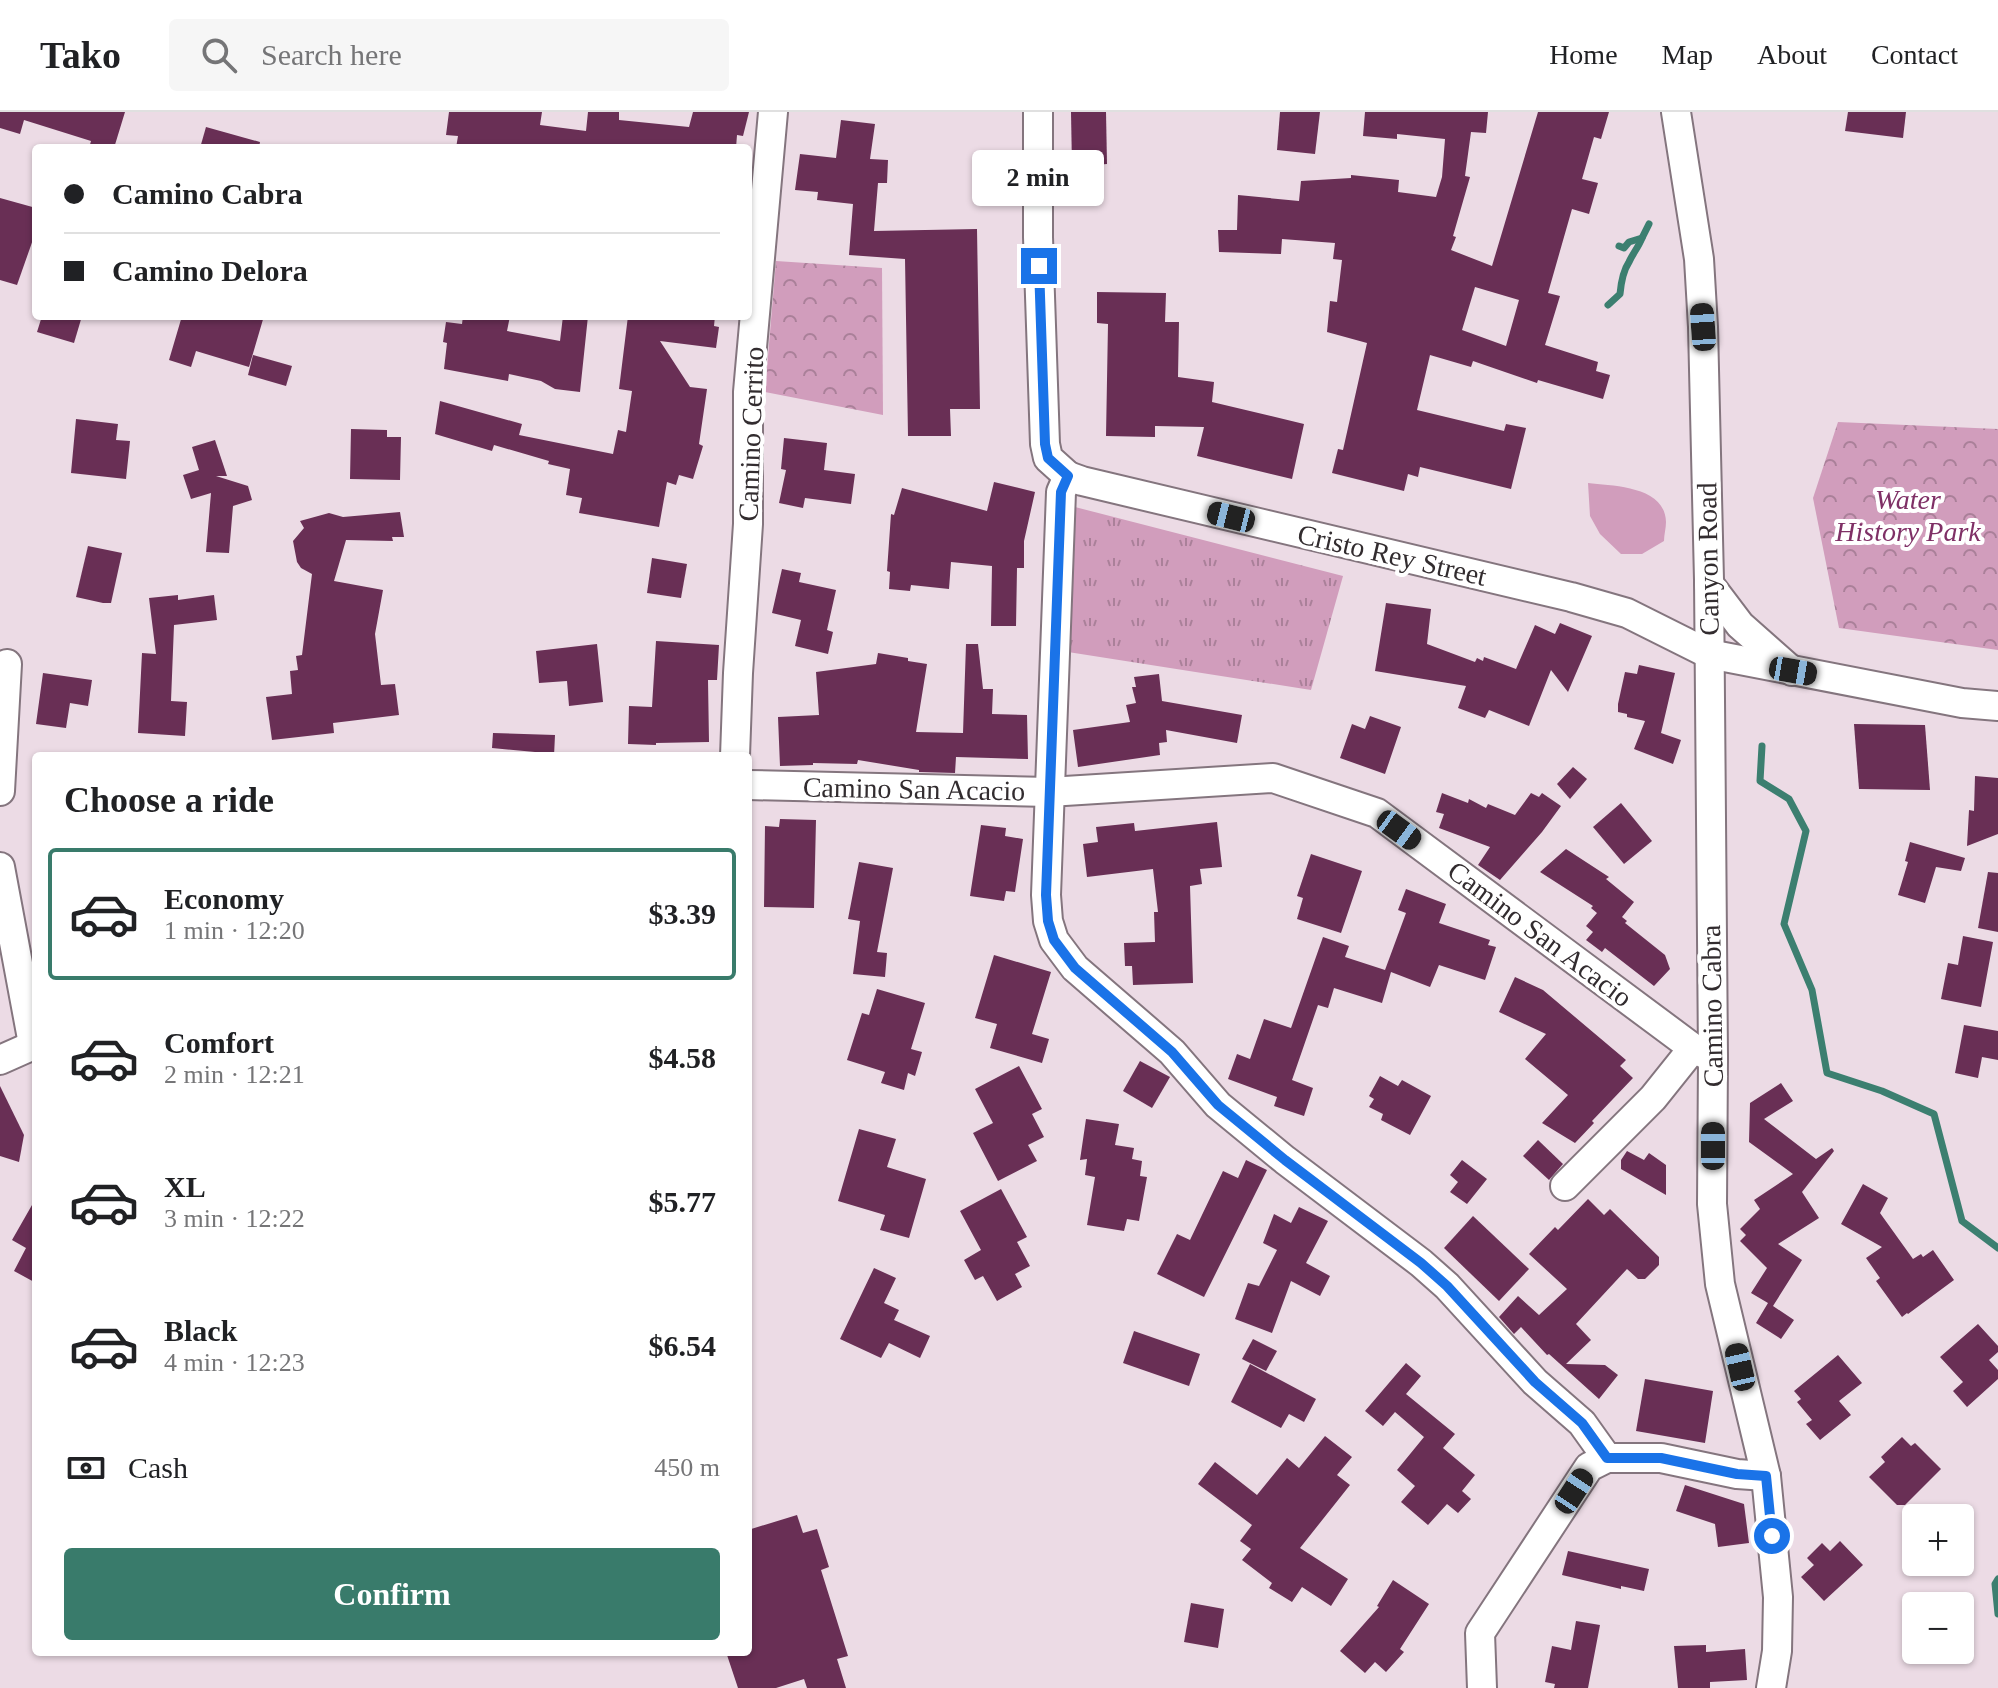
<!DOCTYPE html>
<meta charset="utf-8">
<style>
body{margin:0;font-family:Georgia,serif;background:#f6f6f6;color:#202124;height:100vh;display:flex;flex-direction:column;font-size:30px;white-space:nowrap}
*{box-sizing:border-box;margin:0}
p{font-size:26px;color:#757577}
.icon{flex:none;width:44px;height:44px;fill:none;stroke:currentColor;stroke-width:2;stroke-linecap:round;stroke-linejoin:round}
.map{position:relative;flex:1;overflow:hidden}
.panel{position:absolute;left:32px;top:640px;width:720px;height:904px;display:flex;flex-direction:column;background:#fff;border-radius:8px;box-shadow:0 2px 6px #0004}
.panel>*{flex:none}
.banner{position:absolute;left:32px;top:32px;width:720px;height:176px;border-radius:8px;box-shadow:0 2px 6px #0004;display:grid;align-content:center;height:176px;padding:0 32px;background:#fff}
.controls{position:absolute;left:1902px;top:1392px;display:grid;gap:16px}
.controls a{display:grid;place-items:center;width:72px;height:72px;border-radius:8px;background:#fff;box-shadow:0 2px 6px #0004;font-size:40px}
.end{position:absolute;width:36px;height:36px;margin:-18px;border:10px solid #1a73e8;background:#fff;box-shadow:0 0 0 4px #fff}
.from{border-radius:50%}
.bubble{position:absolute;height:56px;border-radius:8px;background:#fff;box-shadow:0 2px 6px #0004;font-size:26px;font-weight:700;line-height:56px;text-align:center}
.car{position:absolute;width:24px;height:48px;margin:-24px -12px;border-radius:10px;box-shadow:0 0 6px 2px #0007;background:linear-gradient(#222 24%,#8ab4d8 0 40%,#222 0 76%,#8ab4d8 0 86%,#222 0)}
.banner b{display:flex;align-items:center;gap:28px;height:76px;font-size:30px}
.banner b+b{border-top:2px solid #e0e0e0}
.banner i{width:20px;height:20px;background:#202124}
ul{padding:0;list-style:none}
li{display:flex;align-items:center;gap:24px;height:132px;margin:0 16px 12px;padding:0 16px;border:4px solid transparent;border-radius:8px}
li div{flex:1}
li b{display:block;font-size:30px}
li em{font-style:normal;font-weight:700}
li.selected{border-color:#397b6b}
li>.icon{width:72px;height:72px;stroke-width:1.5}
h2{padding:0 32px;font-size:36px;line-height:96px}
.pay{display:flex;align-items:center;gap:20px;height:88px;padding:0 32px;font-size:30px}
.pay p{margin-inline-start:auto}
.cta{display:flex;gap:16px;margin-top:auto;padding:16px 32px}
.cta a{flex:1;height:92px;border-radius:8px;background:#397b6b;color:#fff;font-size:32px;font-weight:700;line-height:92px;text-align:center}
header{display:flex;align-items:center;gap:48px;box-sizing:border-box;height:112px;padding:0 40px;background:#fff;border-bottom:2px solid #e0e0e0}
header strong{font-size:38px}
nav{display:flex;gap:44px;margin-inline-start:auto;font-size:28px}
.search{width:560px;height:72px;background:#f6f6f6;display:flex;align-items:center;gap:20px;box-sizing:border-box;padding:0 28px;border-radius:8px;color:#757577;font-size:30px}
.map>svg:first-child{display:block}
.grass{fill:url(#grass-tufts)}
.park{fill:url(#park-crowns)}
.garden{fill:#d19dbc}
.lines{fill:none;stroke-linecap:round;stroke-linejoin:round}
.stream{stroke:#3c7f70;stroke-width:7}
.building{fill:#692f55;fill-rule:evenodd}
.minor-casing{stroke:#84757e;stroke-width:32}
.minor{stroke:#fff;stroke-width:28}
.route{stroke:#1a73e8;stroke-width:10}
.labels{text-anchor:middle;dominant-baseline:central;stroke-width:8;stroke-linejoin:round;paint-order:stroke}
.street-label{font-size:28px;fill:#322c2f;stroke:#fff}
.park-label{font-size:28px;font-style:italic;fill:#7f3066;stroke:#fff}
</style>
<header>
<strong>Tako</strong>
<div class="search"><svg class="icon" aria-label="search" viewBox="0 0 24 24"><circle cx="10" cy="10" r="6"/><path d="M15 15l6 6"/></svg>Search here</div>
<nav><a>Home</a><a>Map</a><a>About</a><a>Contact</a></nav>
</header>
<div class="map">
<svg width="1998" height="1576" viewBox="0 0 1998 1576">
<defs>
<pattern id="grass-tufts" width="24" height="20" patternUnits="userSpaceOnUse" patternTransform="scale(2)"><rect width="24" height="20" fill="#d19dbc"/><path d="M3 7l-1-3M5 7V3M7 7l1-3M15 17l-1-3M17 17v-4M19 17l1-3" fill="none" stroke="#aa8099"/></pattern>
<pattern id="park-crowns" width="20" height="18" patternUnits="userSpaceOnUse" patternTransform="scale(2)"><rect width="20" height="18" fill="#d19dbc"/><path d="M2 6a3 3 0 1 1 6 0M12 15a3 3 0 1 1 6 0" fill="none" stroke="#aa8099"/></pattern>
</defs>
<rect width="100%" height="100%" fill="#ecdbe5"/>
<!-- grass -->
<polygon class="grass" points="1075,395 1343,464 1311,578 1068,540"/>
<!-- park -->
<g class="park">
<polygon points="776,149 882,156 883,303 765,280"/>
<polygon points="1838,310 1998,317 1998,538 1839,516 1813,386"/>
</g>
<!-- garden -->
<path class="garden" d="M1588,371C1614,374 1665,374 1666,410C1666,416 1664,423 1664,429L1642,442H1621L1600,422L1590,404Z"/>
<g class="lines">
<!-- stream -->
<g class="stream">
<polyline points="1619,134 1624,136 1629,130 1642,126 1649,112"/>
<path d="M1608,193L1620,182C1621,171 1623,159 1629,150C1633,141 1638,136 1642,126"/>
<polyline points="1762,634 1760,669 1789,687 1806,719 1784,812 1812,878 1827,961 1882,979 1934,1002 1962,1109 1998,1136"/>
<polyline points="1998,1467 1995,1472 1998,1502"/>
</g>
</g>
<!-- building -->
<g class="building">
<polygon points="0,0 125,0 114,36 89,36 91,29 24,8 20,22 0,16"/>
<polygon points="449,0 542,0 540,13 586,19 588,0 619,0 619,8 689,15 693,0 749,0 743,24 737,23 736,36 456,36 458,24 446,23"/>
<polygon points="1071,0 1106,0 1107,52 1072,55"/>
<polygon points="1280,0 1320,0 1315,42 1277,38"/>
<path d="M1365,0H1488L1486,21L1471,20L1465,64L1470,65L1453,124L1456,125L1451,138L1492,154L1538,0H1609L1601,27L1594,25L1582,67L1598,71L1589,102L1572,97L1548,181L1560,184L1545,233L1598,250L1596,259L1610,263L1603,287L1538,268L1537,271L1473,249L1471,255L1430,243L1417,298L1504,319L1506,312L1526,316L1511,377L1420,355L1418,365L1408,362L1404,379L1332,361L1338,337L1343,338L1367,231L1327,220L1330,189L1337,190L1342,148L1333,147L1335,131L1282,127L1281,142L1219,140L1218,118H1237L1238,83L1299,89L1301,69L1351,66V63L1399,68L1398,80L1436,85L1442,65L1445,27L1397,22V27L1363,24ZM1475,175L1519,188L1506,234L1462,218Z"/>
<polygon points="1848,0 1906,0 1903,26 1845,19"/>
<polygon points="841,8 875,12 870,47 888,48 887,71 878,71 874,119 977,117 980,297 950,297 951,324 908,324 905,147 849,143 853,92 817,88 818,80 795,78 800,42 836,46"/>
<polygon points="206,15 260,30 259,36 200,36"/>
<polygon points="0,86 36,96 36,119 17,173 0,168"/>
<polygon points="1097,180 1166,181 1165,210 1179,210 1178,265 1214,270 1212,290 1304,312 1292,367 1197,344 1204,315 1155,314 1155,325 1106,324 1108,212 1097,211"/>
<polygon points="42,204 82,204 74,231 37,220"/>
<polygon points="182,204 264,204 249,255 196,239 191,255 169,248"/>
<polygon points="463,204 510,204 507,219 560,229 563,204 588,204 580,280 555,277 541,269 509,262 508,269 444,257 447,231 443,230 446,210 462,212"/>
<polygon points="628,204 715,204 714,214 719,215 716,236 660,229 690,275 707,277 699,332 703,334 693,367 679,363 676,373 667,370 659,415 579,401 582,386 566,383 570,357 548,352 549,349 494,333 492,339 435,322 440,289 522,312 519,323 613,342 618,318 626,320 632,279 619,277"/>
<polygon points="253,243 292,254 286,274 248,263"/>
<polygon points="76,307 118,312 116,328 130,329 126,367 71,361"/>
<polygon points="351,317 387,318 387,325 401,325 400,368 350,367"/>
<polygon points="784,326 827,331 824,358 855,362 851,392 805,386 803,396 779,391 786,358 781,357"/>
<polygon points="215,328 227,364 216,364 248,374 252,388 233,394 229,441 206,440 211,381 191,387 183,363 199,358 192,335"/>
<polygon points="994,370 1035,380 1024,429 1024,456 1017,456 1016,514 991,514 992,454 951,450 949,477 911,473 910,479 889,477 890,460 887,459 891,402 894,403 902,376 987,399"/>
<polygon points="400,400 404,425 392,425 393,429 346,428 334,469 383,478 375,522 381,573 395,572 399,603 333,611 334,621 272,628 266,585 292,582 290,559 298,558 296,544 302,543 312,462 301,456 297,450 293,429 304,416 300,409 329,401 343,405"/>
<polygon points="88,434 122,441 111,491 103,491 76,485"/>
<polygon points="652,446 687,452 681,486 647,481"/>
<polygon points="782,457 801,461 799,470 836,478 827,518 833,520 828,542 795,534 801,508 772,501"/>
<polygon points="178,483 178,488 214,483 217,508 174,513 171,589 187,590 185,624 138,621 142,541 156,542 149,486"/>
<polygon points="1386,491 1431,497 1427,532 1475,550 1477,546 1483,549 1484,545 1516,557 1535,513 1555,522 1560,511 1592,524 1568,580 1551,558 1529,614 1489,598 1485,606 1458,596 1466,574 1375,559"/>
<polygon points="656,529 719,533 717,568 708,568 709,630 656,631 656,633 628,632 629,594 652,595"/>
<polygon points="597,532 603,590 569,594 567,569 539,571 536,539"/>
<polygon points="966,532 978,532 983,577 993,577 992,602 1027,603 1028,647 956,645 955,661 919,660 919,658 858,648 857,652 813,651 813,653 780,654 778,605 819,603 816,560 876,552 878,541 908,546 908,549 927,552 916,620 963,621"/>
<polygon points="1639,553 1675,561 1661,621 1681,628 1673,652 1634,637 1645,609 1627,605 1627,602 1618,600 1618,592 1625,560 1637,562"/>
<polygon points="43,561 92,568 88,594 70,591 66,616 36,612"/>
<polygon points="1159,562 1162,589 1242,603 1237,631 1166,618 1167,630 1159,631 1160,643 1078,655 1073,618 1130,610 1126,593 1136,591 1132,575 1136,575 1134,565"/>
<polygon points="1370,604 1401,615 1385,662 1340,646 1352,612 1365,617"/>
<polygon points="1854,612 1925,613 1930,678 1859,677"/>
<polygon points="493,621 555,623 554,644 535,644 535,640 492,636"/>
<polygon points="1573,655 1587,667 1570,687 1557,672"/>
<polygon points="1975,664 1998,666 1998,722 1967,734 1969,698 1974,699"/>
<polygon points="1442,681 1468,691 1469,687 1486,696 1488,692 1515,703 1531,681 1539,685 1542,681 1561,694 1542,720 1500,768 1478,753 1490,735 1439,716 1444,702 1436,700"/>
<polygon points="1621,691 1652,729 1624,752 1593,715"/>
<polygon points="780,707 816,708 814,796 764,795 765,714 779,715"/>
<polygon points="1217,710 1222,755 1200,757 1202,772 1190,774 1193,871 1133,873 1132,854 1125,854 1124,831 1155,830 1154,800 1158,800 1153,757 1087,765 1083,732 1098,730 1096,715 1134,711 1135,719"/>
<polygon points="981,713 1006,716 1005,724 1023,727 1015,780 1006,779 1004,789 970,784"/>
<polygon points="1910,730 1965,746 1961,759 1936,755 1925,791 1898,783 1908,750 1905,749"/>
<polygon points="1566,737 1609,765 1606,767 1634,790 1622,805 1627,809 1625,811 1665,843 1670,857 1654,874 1605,836 1602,840 1586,828 1593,820 1586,814 1597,801 1591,796 1593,794 1540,760"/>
<polygon points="1311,742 1362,759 1341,821 1297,807 1303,786 1297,784"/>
<polygon points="859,750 893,756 877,840 887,841 885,865 853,862 860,809 848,807"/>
<polygon points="1988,760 1998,761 1998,820 1978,816"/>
<polygon points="1406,777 1446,792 1439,811 1490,828 1488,833 1496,835 1485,868 1439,853 1430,875 1391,860 1382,891 1334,876 1328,896 1318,893 1292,968 1313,976 1304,1004 1274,994 1277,985 1228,967 1237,942 1250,947 1264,907 1291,916 1323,825 1349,834 1345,845 1385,858 1406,801 1398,798"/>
<polygon points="1963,824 1993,830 1981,895 1941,887 1948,851 1958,853"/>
<polygon points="994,843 1051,860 1032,922 1049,927 1042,951 990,936 997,912 975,906"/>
<polygon points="1515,865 1543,878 1626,948 1620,954 1633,966 1592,1009 1594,1011 1575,1031 1542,1011 1568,983 1525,947 1546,922 1499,900"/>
<polygon points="877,877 925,891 911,937 922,940 915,964 908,961 904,978 881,971 885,960 847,948 862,901 869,903"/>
<polygon points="1964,913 1998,919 1998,948 1982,945 1978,966 1955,961"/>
<polygon points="1140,949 1170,965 1152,996 1123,979"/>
<polygon points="1019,954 1042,997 1032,1002 1044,1025 1028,1033 1037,1049 998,1069 973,1021 993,1011 975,977"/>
<polygon points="1380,964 1398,974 1402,968 1431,984 1410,1023 1381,1008 1383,1002 1369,995 1374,987 1369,984"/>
<polygon points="1781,971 1793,989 1764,1007 1816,1047 1832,1036 1834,1039 1802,1080 1819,1106 1778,1132 1802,1148 1773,1194 1794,1208 1781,1227 1756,1211 1768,1191 1751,1181 1767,1156 1740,1129 1746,1123 1740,1117 1760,1097 1754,1088 1793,1062 1749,1030 1750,991"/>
<polygon points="0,974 24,1023 19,1050 0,1044"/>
<polygon points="1086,1007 1119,1012 1115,1033 1134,1036 1132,1047 1142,1049 1140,1064 1147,1065 1139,1109 1127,1107 1124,1119 1087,1113 1095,1065 1085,1063 1087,1047 1080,1048"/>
<polygon points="859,1017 896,1027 887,1055 926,1067 909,1126 880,1118 885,1103 838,1089"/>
<polygon points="1538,1028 1563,1052 1549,1068 1523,1044"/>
<polygon points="1627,1039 1644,1048 1649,1041 1666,1053 1666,1083 1621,1057 1621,1048"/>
<polygon points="1246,1048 1267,1058 1204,1185 1157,1162 1177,1122 1190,1128 1223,1059 1238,1066"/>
<polygon points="1462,1048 1487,1067 1467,1092 1450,1080 1458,1070 1450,1063"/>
<polygon points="1863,1072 1888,1086 1880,1101 1913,1147 1921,1142 1923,1145 1933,1138 1954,1168 1908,1202 1907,1201 1902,1205 1876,1169 1880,1166 1866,1146 1882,1135 1841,1112"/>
<polygon points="1001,1077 1027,1125 1017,1130 1030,1154 1015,1162 1022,1175 997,1189 983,1164 975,1168 964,1148 981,1138 960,1099"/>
<polygon points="36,1086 36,1171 14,1159 26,1136 12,1128"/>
<polygon points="1588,1087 1604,1103 1610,1097 1659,1145 1659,1153 1645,1167 1638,1167 1627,1157 1576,1212 1591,1228 1566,1252 1605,1253 1618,1263 1599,1287 1549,1242 1547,1243 1521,1215 1514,1222 1499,1205 1518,1184 1539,1203 1567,1177 1529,1142 1555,1115 1558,1118"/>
<polygon points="1299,1095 1328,1109 1306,1151 1330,1164 1320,1184 1291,1169 1272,1221 1235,1207 1248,1171 1259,1174 1277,1138 1263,1131 1274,1102 1291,1111"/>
<polygon points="1473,1104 1529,1157 1499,1189 1444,1136"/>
<polygon points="874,1156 896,1166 884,1191 899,1198 894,1208 930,1224 920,1246 889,1231 881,1246 840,1227"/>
<polygon points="1978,1212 1998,1234 1998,1240 1989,1248 1998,1258 1998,1267 1967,1295 1953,1279 1963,1270 1940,1245"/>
<polygon points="1134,1219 1200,1242 1189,1274 1123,1251"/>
<polygon points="1253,1227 1277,1239 1266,1259 1242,1247"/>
<polygon points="1838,1243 1862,1271 1839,1289 1851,1303 1820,1328 1806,1312 1812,1308 1797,1290 1801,1287 1794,1279"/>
<polygon points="1406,1251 1421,1264 1406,1282 1455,1322 1443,1336 1475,1363 1462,1379 1471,1387 1458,1401 1447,1392 1428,1413 1401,1390 1415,1374 1397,1358 1424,1325 1395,1300 1383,1314 1365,1299"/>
<polygon points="1250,1252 1316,1287 1304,1310 1289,1302 1281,1316 1231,1290"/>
<polygon points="1645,1267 1713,1279 1705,1331 1636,1319"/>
<polygon points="1325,1324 1352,1345 1337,1363 1350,1373 1300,1436 1348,1467 1331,1494 1302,1475 1292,1490 1269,1476 1272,1471 1242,1448 1251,1437 1240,1429 1252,1413 1198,1372 1215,1350 1257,1383 1287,1346 1299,1356"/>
<polygon points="1902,1325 1911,1334 1915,1331 1941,1357 1905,1393 1897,1393 1869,1365 1885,1350 1881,1345"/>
<polygon points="1685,1373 1744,1392 1749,1431 1718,1435 1715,1412 1676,1399"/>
<polygon points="797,1403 803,1421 817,1417 829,1455 821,1458 848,1544 837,1547 846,1576 807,1576 804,1567 776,1576 738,1576 727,1543 735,1544 734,1540 748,1540 748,1418"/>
<polygon points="1840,1429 1863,1453 1824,1489 1801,1465 1814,1453 1807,1446 1822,1431 1830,1439"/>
<polygon points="1568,1439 1649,1457 1644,1479 1621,1474 1621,1477 1562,1463"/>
<polygon points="1393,1468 1429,1492 1400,1537 1404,1540 1386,1560 1375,1550 1365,1561 1340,1539 1379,1495 1377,1494"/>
<polygon points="1191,1491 1224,1497 1218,1536 1184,1530"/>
<polygon points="1576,1509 1600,1513 1588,1576 1554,1576 1555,1572 1545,1570 1552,1534 1571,1538"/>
<polygon points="1706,1533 1706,1540 1745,1537 1747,1568 1710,1570 1710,1576 1678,1576 1674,1534"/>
</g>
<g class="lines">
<defs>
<g id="minor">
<polyline points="1038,0 1038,125 1045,332 1048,346 1068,364 1061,380 1046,783 1048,809 1054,828 1075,856 1172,940 1218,993 1285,1048 1421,1151 1447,1174 1535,1270 1582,1311 1607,1346 1661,1346 1737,1362 1766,1364"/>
<polyline points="1676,0 1699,147 1703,215 1709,468 1713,946 1712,1092 1720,1172 1766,1364 1778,1485 1777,1539 1771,1576"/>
<polyline points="1068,364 1082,369 1571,485 1627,501 1709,542 1962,591 1998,594"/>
<polyline points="1709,472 1740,513 1792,559"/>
<polyline points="735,644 738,561 748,412 748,280 773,0"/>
<polyline points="748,673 1049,680 1273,666 1377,701 1693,936 1713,946"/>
<polyline points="0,679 7,552"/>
<polyline points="0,755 33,932"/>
<polyline points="0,948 36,932"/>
<polyline points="1565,1074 1653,986 1693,936"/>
<polyline points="1482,1576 1480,1521 1589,1355 1607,1346"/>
</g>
</defs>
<!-- minor casing -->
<use href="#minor" class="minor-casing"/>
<!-- minor -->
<use href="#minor" class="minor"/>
</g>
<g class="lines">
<!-- route -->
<polyline class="route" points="1039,154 1045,332 1048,346 1068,364 1061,380 1046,783 1048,809 1054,828 1075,856 1172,940 1218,993 1285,1048 1421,1151 1447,1174 1535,1270 1582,1311 1607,1346 1661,1346 1737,1362 1766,1364 1772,1424"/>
</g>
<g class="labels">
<!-- street labels -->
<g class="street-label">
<text transform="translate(751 322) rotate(-88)">Camino Cerrito</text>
<text transform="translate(1392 443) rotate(13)">Cristo Rey Street</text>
<text transform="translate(1708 447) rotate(-91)">Canyon Road</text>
<text transform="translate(914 677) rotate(1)">Camino San Acacio</text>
<text transform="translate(1540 822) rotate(37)">Camino San Acacio</text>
<text transform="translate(1712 894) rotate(-91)">Camino Cabra</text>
</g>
<!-- park labels -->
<g class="park-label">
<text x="1908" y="387">Water<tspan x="1908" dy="32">History Park</tspan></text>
</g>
</g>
</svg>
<div class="controls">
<a>+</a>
<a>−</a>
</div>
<i class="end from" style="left:1772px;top:1424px"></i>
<i class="end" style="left:1039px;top:154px"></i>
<div class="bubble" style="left:972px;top:38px;width:132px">2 min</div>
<i class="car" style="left:1703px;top:215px;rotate:356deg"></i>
<i class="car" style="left:1231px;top:405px;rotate:284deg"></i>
<i class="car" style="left:1793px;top:559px;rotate:100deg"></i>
<i class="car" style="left:1399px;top:718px;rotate:126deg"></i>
<i class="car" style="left:1713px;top:1034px;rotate:0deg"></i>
<i class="car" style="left:1740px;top:1255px;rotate:347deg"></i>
<i class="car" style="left:1574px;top:1379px;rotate:33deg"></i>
<div class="banner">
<b><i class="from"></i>Camino Cabra</b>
<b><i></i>Camino Delora</b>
</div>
<section class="panel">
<h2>Choose a ride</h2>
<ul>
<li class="selected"><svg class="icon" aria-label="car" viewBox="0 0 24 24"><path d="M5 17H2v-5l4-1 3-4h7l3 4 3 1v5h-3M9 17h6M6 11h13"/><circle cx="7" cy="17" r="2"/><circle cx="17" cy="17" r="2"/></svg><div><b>Economy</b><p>1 min · 12:20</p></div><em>$3.39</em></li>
<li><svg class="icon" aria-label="car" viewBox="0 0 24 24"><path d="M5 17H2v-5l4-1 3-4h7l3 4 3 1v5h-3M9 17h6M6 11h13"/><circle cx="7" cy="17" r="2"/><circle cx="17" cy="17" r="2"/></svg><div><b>Comfort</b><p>2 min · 12:21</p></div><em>$4.58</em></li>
<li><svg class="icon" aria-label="car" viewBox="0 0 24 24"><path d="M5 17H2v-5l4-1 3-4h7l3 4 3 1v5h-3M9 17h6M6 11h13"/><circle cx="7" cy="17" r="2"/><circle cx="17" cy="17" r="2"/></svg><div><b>XL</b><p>3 min · 12:22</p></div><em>$5.77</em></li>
<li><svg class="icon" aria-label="car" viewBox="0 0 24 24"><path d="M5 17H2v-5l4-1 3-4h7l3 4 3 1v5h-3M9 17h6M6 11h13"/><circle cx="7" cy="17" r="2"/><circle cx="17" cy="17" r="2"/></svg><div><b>Black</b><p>4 min · 12:23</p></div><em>$6.54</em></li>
</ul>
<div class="pay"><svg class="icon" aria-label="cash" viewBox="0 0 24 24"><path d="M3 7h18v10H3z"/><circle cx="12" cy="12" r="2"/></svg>Cash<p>450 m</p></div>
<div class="cta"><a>Confirm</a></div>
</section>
</div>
